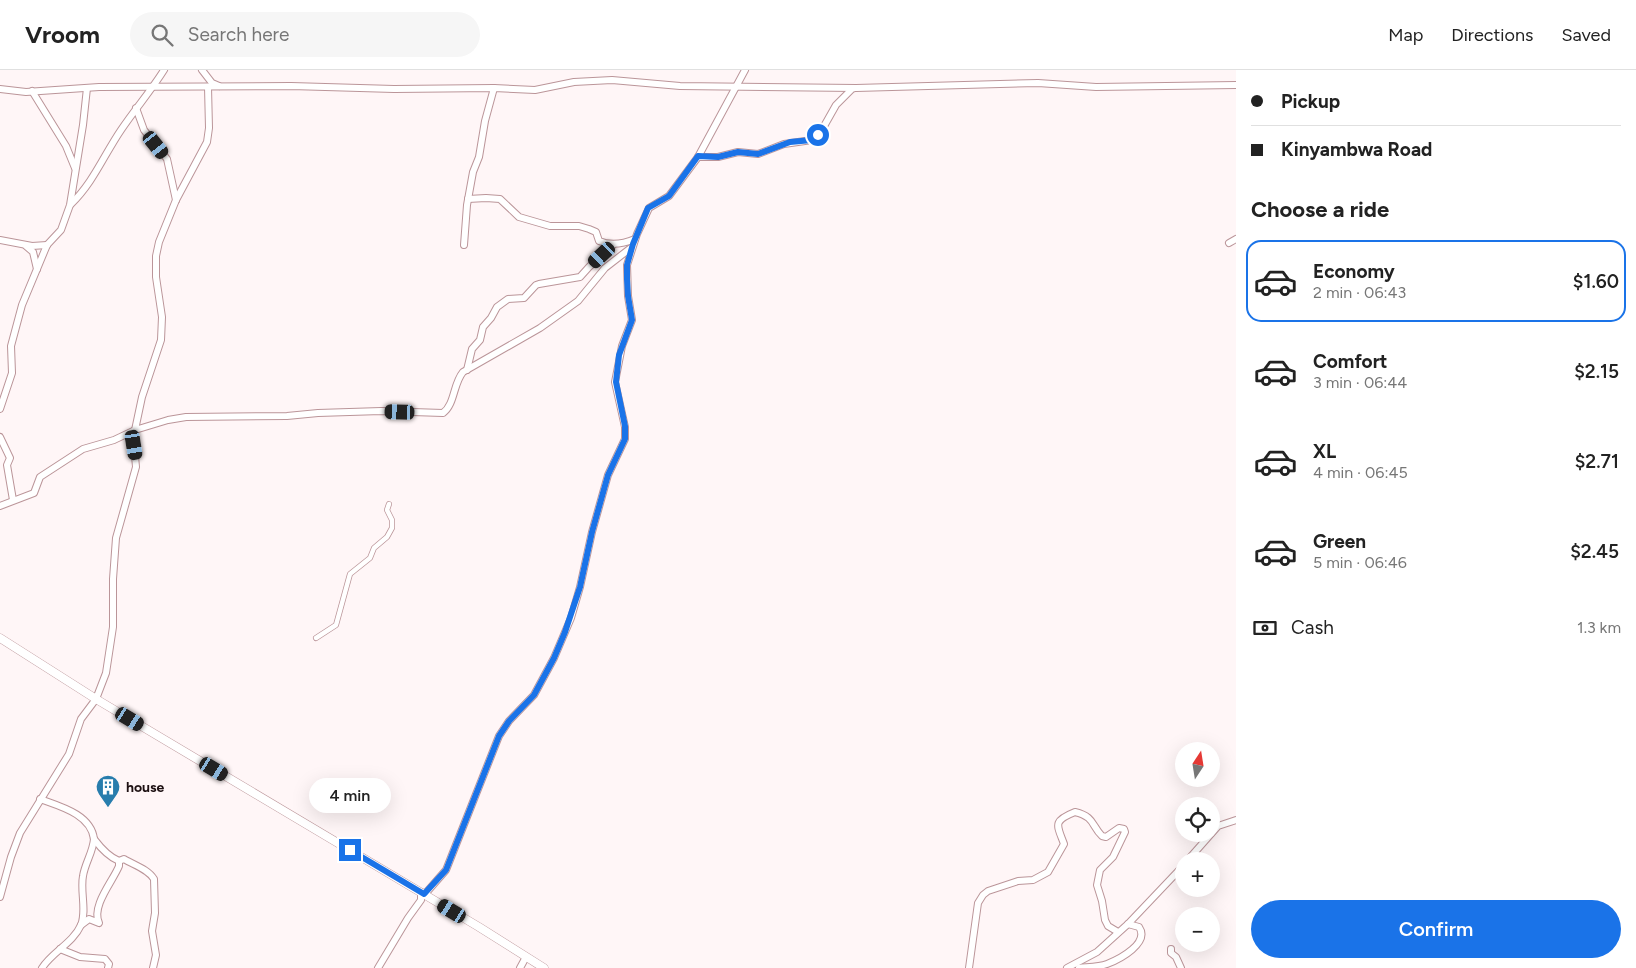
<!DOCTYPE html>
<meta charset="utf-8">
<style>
body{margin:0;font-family:Figtree,sans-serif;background:#f6f6f6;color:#222;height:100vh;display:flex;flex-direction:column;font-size:19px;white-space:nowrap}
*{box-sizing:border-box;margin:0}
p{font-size:16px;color:#767676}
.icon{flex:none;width:28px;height:28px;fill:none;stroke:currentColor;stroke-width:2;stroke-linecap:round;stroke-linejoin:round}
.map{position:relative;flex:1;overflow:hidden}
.side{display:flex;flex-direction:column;background:#fff;width:400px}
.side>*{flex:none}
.guide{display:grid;align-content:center;height:110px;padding:0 15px;background:#fff}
.needle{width:32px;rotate:12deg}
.controls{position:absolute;left:1175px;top:672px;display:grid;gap:10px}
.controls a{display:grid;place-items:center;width:45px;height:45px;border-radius:50%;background:#fff;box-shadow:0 5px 20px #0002;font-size:25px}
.end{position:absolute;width:22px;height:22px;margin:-11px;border:6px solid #1a73e8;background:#fff;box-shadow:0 0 0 2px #fff}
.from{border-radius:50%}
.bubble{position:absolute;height:35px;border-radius:18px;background:#fff;box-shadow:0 5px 20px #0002;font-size:16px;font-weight:600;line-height:35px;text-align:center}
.car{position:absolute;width:15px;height:30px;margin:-15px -8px;border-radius:6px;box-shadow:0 0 4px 1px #0007;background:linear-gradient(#222 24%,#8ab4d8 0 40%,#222 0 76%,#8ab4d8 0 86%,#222 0)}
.guide b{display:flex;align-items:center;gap:18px;height:48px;font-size:19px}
.guide b+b{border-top:1px solid #e0e0e0}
.guide i{width:12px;height:12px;background:#222}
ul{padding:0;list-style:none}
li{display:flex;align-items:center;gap:15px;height:82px;margin:0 10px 8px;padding:0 5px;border:2px solid transparent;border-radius:15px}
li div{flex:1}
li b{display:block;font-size:19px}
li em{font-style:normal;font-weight:600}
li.current{border-color:#1a73e8}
li>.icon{width:45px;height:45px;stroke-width:1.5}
h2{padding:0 15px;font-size:22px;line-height:60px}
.pay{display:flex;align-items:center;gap:12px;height:55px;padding:0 15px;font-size:19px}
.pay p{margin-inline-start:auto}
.primary-button{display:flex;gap:10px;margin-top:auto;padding:10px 15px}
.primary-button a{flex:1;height:58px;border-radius:30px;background:#1a73e8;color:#fff;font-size:20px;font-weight:600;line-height:58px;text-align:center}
header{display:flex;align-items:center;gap:30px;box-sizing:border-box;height:70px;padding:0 25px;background:#fff;border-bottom:1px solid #e0e0e0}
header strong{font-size:24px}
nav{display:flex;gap:28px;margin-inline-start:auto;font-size:18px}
.search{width:350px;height:45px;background:#f6f6f6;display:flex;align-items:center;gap:12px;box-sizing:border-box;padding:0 18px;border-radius:28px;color:#767676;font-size:19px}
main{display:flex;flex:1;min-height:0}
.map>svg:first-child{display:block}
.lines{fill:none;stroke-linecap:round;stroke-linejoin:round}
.pedestrian-casing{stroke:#bb9599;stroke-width:6}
.minor-casing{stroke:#bb9599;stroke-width:8}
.tertiary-casing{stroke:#bb9599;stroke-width:9}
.pedestrian{stroke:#fff;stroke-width:4.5}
.minor{stroke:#fff;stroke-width:6}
.tertiary{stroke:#fff;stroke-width:8}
.route{stroke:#1a73e8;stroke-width:6}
.labels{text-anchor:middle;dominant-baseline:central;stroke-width:4;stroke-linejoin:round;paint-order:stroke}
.poi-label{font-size:14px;font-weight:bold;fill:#1e1113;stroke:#fff6f7;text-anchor:start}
</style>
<header>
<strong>Vroom</strong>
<div class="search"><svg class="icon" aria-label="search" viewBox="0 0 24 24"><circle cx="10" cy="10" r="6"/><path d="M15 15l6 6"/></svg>Search here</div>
<nav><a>Map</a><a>Directions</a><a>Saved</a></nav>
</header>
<main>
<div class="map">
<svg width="1236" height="898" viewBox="0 0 1236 898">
<rect width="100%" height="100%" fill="#fff6f7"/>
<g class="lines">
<defs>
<polyline id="pedestrian" points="316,568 336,555 350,504 370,488 374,478 387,467 392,458 392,450 387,440 389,434"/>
<g id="minor">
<polyline points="202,0 212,13 219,16"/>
<polyline points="0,19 26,22 99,17 291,16 394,19 494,18 535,20 574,12 612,10 680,16 856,18 1038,13 1096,17 1236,15"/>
<polyline points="32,21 66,76 75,98"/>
<polyline points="136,38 144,60 167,89 176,130"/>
<polyline points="698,87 718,87 738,82 758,84 784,74 812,70 823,58 836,35 852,19 855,18"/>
<path d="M468,129L486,128L500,129L519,147L550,156H579L589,159L596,162L599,171C611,176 623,174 635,169"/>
<path d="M71,134C93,113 104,85 121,60C135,39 151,21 164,0"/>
<polyline points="0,170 32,176 47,175"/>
<polyline points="1229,173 1236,169"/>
<polyline points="464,175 467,135 473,102 479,87 485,51 494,18"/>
<polyline points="26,176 33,182 37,199"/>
<polyline points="467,300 472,279 480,270 483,257 491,248 497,237 508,229 524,228 536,215 539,214 580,207 589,197 613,175"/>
<polyline points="0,339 12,303 11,276 22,235 47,175 61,160 70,135 83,55 87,18"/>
<polyline points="0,367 10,388 7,395 13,430"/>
<path d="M0,436L34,423L40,407L83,379L114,370L135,360L168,350L186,347L287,346L318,343L381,341L443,343C455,334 453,314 463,302L540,258L578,231L605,198L632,177"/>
<path d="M40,729C59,736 91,744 94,769C93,782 85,793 83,806C80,821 87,841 81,855C73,873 52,882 42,898"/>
<path d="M119,791L124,789C134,795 148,799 154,809L155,843L152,861L156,885L153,898"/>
<polyline points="1187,791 1218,756 1236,750"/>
<polyline points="425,824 446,800 499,666 509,651 534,625 554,588 571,548 580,517 592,462 608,405 625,369 625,357 615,312 622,276 632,250 628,226 627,195 637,164 649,138 669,126 698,87 745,0"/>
<polyline points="0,827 11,787 20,763 69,684 81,649 96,629 106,603 113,557 113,509 116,468 136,397 134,375 135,360 142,327 161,270 162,247 156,207 156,186 159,172 176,130 207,72 209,58 208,17"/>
<path d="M81,855L89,849L99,853C91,836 113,811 119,796V791C109,787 100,777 94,769"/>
<polyline points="60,879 80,887 105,889 109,894 108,898"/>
<polyline points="1171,879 1171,883 1176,887 1181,898"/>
<polyline points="378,898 408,848 421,830 421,822"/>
<polyline points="520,898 526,887"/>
<path d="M969,898L978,833L983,825L988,821L1018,811L1033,810L1048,802L1064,774C1057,755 1052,751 1075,742C1095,747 1091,755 1102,766L1106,767L1119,758L1124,759L1125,762L1113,787L1100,800L1097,815L1102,831L1105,850L1108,856L1118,862"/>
<polyline points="1067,898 1097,882 1128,854 1184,795"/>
<path d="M1079,898C1088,897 1099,897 1107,894C1120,889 1150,873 1139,857L1128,854"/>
</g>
<polyline id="tertiary" points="0,568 96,629 479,857 544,898"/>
</defs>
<!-- pedestrian casing -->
<use href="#pedestrian" class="pedestrian-casing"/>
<!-- minor casing -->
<use href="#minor" class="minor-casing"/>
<!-- tertiary casing -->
<use href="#tertiary" class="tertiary-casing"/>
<!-- pedestrian -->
<use href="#pedestrian" class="pedestrian"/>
<!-- minor -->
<use href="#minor" class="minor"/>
<!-- tertiary -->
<use href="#tertiary" class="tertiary"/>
</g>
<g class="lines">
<!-- route -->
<polyline class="route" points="350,780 424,824 446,800 499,666 509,651 534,625 554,588 565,562 580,517 592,462 608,405 625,369 625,356 616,312 619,285 632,250 628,226 627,209 627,195 633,174 648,138 669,126 698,86 718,87 738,82 758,84 790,72 812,70 818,65"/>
</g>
<!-- icons -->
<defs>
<symbol id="building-pin" viewBox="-11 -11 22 30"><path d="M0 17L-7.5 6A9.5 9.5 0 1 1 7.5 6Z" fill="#287dad" stroke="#fff6f7"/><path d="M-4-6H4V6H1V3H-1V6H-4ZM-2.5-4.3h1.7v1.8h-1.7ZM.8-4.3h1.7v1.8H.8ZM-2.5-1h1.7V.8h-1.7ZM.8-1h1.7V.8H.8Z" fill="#fff"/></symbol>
</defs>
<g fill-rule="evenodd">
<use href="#building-pin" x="94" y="703" width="28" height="38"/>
</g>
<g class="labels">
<!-- poi labels -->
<g class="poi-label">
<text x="126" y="717">house</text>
</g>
</g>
</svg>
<div class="controls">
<a><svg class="needle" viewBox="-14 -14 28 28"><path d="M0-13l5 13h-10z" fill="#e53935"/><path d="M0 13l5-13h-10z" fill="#767676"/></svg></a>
<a><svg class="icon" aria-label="locate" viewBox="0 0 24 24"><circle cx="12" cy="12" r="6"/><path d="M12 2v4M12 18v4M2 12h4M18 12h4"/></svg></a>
<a>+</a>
<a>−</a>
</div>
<i class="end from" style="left:818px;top:65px"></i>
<i class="end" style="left:350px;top:780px"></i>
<div class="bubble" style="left:309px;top:708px;width:82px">4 min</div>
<i class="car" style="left:156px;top:75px;rotate:141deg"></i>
<i class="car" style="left:602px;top:185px;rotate:227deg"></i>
<i class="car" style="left:400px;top:342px;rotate:272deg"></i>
<i class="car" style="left:134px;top:375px;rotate:171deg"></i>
<i class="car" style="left:130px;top:649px;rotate:121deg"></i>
<i class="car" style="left:214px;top:699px;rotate:121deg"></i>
<i class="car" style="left:452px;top:841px;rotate:301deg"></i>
</div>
<section class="side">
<div class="guide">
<b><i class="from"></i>Pickup</b>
<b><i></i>Kinyambwa Road</b>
</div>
<h2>Choose a ride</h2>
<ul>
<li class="current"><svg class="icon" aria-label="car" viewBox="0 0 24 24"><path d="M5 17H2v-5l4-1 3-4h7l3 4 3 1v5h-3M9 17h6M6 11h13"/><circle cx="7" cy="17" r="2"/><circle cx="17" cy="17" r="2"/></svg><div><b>Economy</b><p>2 min · 06:43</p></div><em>$1.60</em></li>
<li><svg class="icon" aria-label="car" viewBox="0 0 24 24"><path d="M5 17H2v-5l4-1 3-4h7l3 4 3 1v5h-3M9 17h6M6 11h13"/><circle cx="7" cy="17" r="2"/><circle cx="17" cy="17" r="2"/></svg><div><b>Comfort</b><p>3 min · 06:44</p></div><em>$2.15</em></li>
<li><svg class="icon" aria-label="car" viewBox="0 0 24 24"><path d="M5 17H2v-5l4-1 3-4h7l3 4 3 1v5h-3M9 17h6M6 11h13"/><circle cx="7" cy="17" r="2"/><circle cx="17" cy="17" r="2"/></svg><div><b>XL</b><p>4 min · 06:45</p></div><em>$2.71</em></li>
<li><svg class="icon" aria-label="car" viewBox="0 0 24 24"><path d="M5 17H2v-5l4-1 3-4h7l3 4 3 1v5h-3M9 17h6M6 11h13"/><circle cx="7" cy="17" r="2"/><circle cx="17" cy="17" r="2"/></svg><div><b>Green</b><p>5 min · 06:46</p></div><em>$2.45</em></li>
</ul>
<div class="pay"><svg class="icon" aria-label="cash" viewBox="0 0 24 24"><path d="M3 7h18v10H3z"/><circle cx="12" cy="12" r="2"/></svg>Cash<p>1.3 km</p></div>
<div class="primary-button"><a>Confirm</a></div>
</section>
</main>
